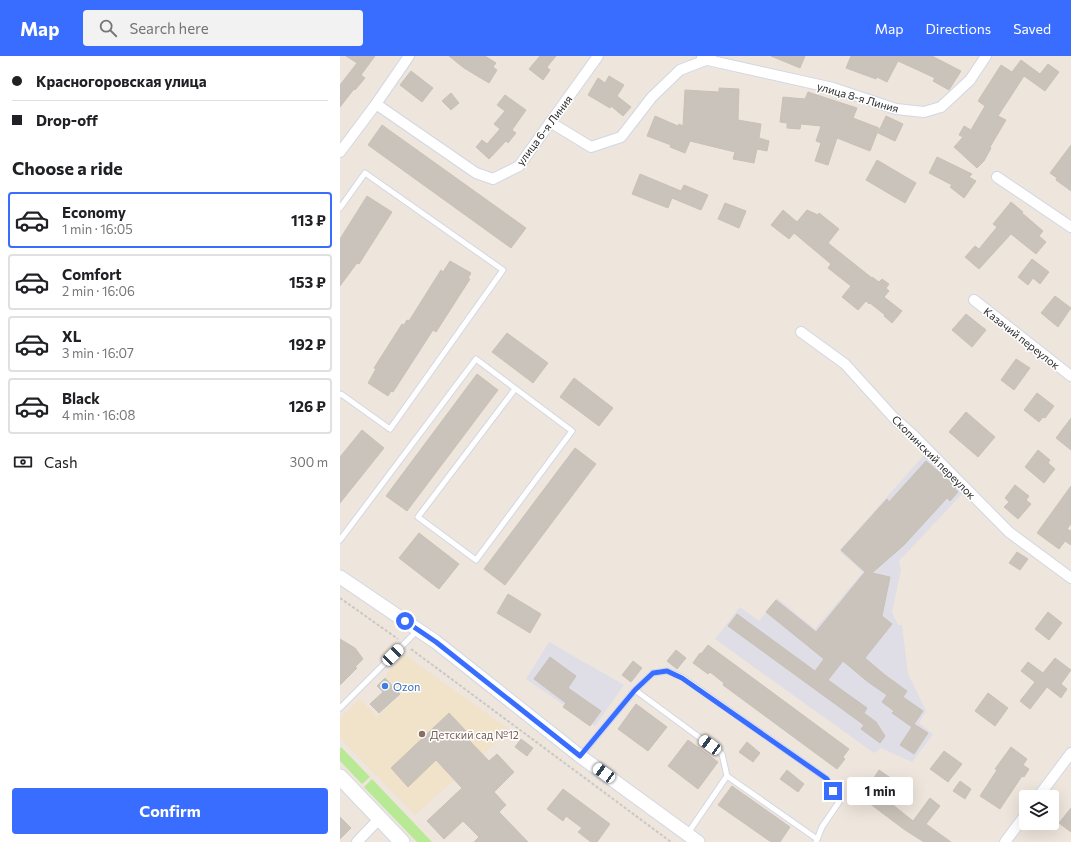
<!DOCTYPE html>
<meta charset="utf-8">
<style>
body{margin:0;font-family:Commissioner,sans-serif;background:#f2f2f2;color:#202124;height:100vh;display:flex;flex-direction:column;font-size:15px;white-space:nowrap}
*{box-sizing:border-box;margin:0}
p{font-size:13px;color:#757577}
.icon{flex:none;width:22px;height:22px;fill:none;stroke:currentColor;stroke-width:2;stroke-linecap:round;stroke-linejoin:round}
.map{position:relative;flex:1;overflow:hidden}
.panel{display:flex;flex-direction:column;background:#fff;width:340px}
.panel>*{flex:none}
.banner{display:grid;align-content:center;height:88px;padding:0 12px;background:#fff}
.controls{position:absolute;left:679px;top:734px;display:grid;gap:8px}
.controls a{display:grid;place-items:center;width:40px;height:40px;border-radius:4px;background:#fff;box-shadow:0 4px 16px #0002;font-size:20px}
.end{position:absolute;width:18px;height:18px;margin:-9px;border:5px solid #396dff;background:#fff;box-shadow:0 0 0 2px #fff}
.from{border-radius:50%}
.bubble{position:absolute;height:28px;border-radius:4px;background:#fff;box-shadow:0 4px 16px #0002;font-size:13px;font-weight:700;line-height:28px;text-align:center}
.car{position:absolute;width:12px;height:24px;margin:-12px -6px;border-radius:5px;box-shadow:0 0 3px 1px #0007;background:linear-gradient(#fff 24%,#345 0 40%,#fff 0 76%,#345 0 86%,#fff 0)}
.banner b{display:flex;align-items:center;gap:14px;height:38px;font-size:15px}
.banner b+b{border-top:1px solid #e0e0e0}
.banner i{width:10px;height:10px;background:#202124}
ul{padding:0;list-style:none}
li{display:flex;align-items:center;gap:12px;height:56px;margin:0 8px 6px;padding:0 4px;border:2px solid #e0e0e0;border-radius:4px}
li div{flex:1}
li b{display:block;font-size:15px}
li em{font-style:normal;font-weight:700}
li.active{border-color:#396dff}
li>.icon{width:36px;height:36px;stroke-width:1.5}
h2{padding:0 12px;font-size:18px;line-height:48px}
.pay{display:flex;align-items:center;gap:10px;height:44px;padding:0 12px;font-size:15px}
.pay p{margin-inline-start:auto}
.primary-button{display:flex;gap:8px;margin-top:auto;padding:8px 12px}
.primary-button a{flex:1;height:46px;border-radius:4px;background:#396dff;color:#fff;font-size:16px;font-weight:700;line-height:46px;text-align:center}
header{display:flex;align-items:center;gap:24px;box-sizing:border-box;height:56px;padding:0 20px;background:#396dff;color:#fff}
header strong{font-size:19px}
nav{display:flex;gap:22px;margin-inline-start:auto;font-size:14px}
.search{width:280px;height:36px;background:#f2f2f2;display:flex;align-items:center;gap:10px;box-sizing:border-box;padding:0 14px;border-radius:4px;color:#757577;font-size:15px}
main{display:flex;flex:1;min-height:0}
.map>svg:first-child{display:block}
.industrial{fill:#dfdde6}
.education{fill:#f1e2ca}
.green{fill:#b8e994}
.building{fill:#c9c3bb;stroke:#cac1b6}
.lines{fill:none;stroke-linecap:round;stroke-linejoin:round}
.service-casing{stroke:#d1d7e5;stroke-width:7}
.minor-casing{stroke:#d1d7e5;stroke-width:12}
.tertiary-casing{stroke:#d1d7e5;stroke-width:15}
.secondary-casing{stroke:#d1d7e5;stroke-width:17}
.path{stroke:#c8c8c8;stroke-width:2;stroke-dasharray:3 2;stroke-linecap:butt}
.service{stroke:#fff;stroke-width:5}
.minor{stroke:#fff;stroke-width:10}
.tertiary{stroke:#fff;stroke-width:13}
.secondary{stroke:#fff;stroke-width:15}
.route{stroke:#396dff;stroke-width:5}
.shop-dot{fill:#3f7fe0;stroke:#fff;stroke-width:1.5}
.education-dot{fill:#8d6e63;stroke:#fff;stroke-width:1.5}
.labels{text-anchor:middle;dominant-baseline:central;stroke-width:3;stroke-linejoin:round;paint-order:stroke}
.street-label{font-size:11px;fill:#2b2b2b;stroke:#fff}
.shop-label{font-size:11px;fill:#366cbe;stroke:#fff;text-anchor:start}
.education-label{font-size:11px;fill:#785e54;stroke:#fff;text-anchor:start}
</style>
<header>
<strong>Map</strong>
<div class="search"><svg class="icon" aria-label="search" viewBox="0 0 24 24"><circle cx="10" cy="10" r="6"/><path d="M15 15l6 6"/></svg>Search here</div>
<nav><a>Map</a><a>Directions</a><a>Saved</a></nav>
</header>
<main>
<section class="panel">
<div class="banner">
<b><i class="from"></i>Красногоровская улица</b>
<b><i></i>Drop-off</b>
</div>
<h2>Choose a ride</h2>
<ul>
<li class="active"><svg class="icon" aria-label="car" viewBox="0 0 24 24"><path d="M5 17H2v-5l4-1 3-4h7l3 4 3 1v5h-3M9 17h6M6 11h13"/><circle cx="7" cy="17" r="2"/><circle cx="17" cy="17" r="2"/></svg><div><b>Economy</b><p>1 min · 16:05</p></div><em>113 ₽</em></li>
<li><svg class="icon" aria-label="car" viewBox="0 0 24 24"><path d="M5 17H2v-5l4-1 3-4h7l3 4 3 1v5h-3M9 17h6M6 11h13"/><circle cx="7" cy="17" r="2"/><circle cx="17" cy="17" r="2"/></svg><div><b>Comfort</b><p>2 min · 16:06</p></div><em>153 ₽</em></li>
<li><svg class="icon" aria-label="car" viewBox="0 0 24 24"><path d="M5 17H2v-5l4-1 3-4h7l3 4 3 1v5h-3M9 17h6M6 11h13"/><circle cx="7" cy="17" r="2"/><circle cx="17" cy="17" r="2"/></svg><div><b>XL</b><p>3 min · 16:07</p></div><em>192 ₽</em></li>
<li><svg class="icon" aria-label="car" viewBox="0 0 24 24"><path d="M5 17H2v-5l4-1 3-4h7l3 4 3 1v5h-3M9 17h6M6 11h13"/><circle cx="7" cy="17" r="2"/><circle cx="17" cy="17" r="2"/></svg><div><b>Black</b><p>4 min · 16:08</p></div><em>126 ₽</em></li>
</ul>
<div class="pay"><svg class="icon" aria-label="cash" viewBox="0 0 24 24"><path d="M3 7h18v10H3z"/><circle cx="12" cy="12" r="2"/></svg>Cash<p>300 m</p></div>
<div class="primary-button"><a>Confirm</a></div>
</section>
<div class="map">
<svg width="731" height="786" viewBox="0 0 731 786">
<rect width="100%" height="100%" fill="#eee5dc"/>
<!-- industrial -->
<g class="industrial">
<polygon points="584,399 623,437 559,505 561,514 552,556 558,569 562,569 568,618 586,655 579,667 593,678 572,706 541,692 534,697 375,583 400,551 419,565 437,542 475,573 523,516 499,495"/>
<polygon points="209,586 284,629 255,670 186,623"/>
</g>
<!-- education -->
<polygon class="education" points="65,599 170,674 75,759 0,682 0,662 20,643 37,661 62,638 45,620"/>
<!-- green -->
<g class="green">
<polygon points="1,691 30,721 22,728 0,705 0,693"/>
<polygon points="32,723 92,786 77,786 24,731"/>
</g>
<!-- building -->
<g class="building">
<polygon points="6,0 35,0 21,19 25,22 15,34 14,33 0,51 0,29 17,7"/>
<polygon points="109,0 145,0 156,7 153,11 157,14 149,27 124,12"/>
<polygon points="200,0 216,0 207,11 210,14 203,24 189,13"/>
<polygon points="431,0 465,0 460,12"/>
<polygon points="511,0 592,0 621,15 609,34 593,25 595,22 558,5 547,26 537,21 536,23 506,12"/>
<polygon points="681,4 700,18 708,8 719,16 705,35 684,20 658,60 666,64 650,91 651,92 644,105 637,112 614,91 623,81 619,79 624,70 631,74 645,50 638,45 661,9 672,16"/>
<polygon points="71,15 93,32 82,46 60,29"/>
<polygon points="269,20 284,29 277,40 291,51 283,60 271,50 270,52 248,39 258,22 265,27"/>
<polygon points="379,32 399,33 398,64 421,68 419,82 429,85 427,95 417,93 414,107 393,103 395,96 350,85 345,97 330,91 331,89 307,80 315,60 338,70 339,68 343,70 345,34 379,36"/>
<polygon points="468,36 517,52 513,62 539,72 530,95 497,82 488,109 475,105 481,87 476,85 481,70 461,68 460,73 447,72 447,67 440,66 443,41 465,43"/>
<polygon points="111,37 119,47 111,54 102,45"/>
<polygon points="165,39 186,54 172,74 176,77 168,87 166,85 149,103 136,91 142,84 147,88 160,73 154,68 165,55 157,49"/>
<polygon points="546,60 563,68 555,85 538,77"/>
<polygon points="42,69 186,172 171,192 28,89"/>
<polygon points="731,89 731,135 716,124 717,122 710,117"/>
<polygon points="597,101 632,118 629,121 636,125 624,142 610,131 612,129 589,117"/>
<polygon points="537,104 576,127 565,147 526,124"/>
<polygon points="300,118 341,135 344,129 368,139 361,154 332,142 328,152 292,138"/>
<polygon points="27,140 52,156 19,208 17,207 0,230 0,183"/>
<polygon points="671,146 683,156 682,157 703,175 699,180 706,186 696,198 671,178 639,213 625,201 635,190 639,193 657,171 653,168"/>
<polygon points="385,147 406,155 399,172 378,163"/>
<polygon points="443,154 457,166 467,154 478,159 479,157 499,173 488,187 532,222 532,221 539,226 542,223 549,228 546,232 549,235 544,241 562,255 552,267 544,260 545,259 530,247 529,248 526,245 518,254 502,241 511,230 488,212 491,208 454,177 449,183 431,169"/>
<polygon points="692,203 709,216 700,228 693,222 688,229 678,221"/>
<polygon points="110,205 131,217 128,222 130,223 96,276 93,274 53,336 51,335 48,340 28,327 36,313 34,312 62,268 64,269 67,264 69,265 101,214 103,216"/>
<polygon points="715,240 731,252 718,271 701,257"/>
<polygon points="626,258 646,274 632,291 612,274"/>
<polygon points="167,277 208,307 193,327 152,296"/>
<polygon points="676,303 690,312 674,334 661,324"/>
<polygon points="137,318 158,334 67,455 46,440"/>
<polygon points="234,322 273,352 259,370 220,341"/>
<polygon points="697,337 714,350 705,362 703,361 699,366 684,354"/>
<polygon points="626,356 655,381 638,401 609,376"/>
<polygon points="731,362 731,394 716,382"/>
<polygon points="22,374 44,392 0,447 0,401"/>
<polygon points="235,392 256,408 165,529 144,513"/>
<polygon points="698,394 710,404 708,407 715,413 704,427 685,411"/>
<polygon points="586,405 612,427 616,432 615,433 618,436 610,445 607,442 564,489 532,517 550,521 542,560 552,568 525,602 545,619 567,635 563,641 583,655 572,671 552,657 554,655 542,646 547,639 528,626 503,605 488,624 527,652 524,657 536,666 545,680 540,687 521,673 524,669 388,570 397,558 475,615 484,603 426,556 436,544 476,576 525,516 501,494 547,443 549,446"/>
<polygon points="675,429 689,440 686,444 691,448 678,463 664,451 669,446 665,442"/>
<polygon points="731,430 731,468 727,473 731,475 731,489 725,485 719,493 697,477"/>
<polygon points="79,477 119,508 99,533 59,502"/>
<polygon points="677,496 688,503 680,514 669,507"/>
<polygon points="168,538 201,558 190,577 157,557"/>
<polygon points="708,556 722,567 709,584 695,573"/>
<polygon points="0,583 15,592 23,603 15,611 17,612 0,629"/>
<polygon points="368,589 509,693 503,701 505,703 497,713 383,629 384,627 370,616 368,618 353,607 360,597 361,598"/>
<polygon points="336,594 346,602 337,613 327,605"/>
<polygon points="210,601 236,620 228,632 261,655 250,670 223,651 226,647 194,623"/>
<polygon points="715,602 731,614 721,628 727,633 721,642 707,631 690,653 680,645 695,626 681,615 688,606 703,617"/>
<polygon points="293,605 302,612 291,626 282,619"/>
<polygon points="45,622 60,638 39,657 30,648 43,636 37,630"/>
<polygon points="648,637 668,652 655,670 635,655"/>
<polygon points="296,648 327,671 308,695 278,673"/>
<polygon points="109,657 126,675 123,678 149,705 157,698 174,716 154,736 166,749 159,756 188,786 134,786 139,781 123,765 104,783 87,765 122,732 96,704 68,731 51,712"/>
<polygon points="574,668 588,677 574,698 560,689"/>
<polygon points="181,683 193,692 187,700 175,691"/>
<polygon points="348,684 378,706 358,733 328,710"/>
<polygon points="407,686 420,697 413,706 399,696"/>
<polygon points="671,691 687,703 683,709 689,713 684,721 682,720 660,753 640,740 657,714 655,713"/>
<polygon points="604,695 622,708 608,726 590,713"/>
<polygon points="447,714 464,728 458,736 440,723"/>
<polygon points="539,714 552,723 548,729 556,735 548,745 573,765 590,742 600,750 586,768 611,786 584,786 565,774 529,747 531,744 519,735 529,721 533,723"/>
<polygon points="620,725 631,733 625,743 613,735"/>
<polygon points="392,730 450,771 440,786 431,786 378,749"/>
<polygon points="223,733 270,768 257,786 251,786 238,776 242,772 226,760 223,765 207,753"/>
<polygon points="731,752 731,776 719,767"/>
<polygon points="0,761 11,772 0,783"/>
</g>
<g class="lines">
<defs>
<g id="service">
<polyline points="0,152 25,117 163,214 50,373 1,338 0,339"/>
<polyline points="0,484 136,303 232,375 136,504 78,461 175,333"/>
<polyline points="295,634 382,698 387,720"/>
<polyline points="0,652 77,575"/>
<polyline points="241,699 295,634 313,617 327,615 342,621 487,723 499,746 482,771 476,786"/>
<polyline points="348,777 387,720 477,783"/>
</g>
<g id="minor">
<polyline points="362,0 368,4 493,32 556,53 584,56 601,51 630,24 646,0"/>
<polyline points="36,48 136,117 153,123 179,110 258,0"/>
<polyline points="210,66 251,91 281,81 312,41 340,14 371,2"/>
<polyline points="0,96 36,48 69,0"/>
<polyline points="657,121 731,171"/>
<polyline points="634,244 731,320"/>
<polyline points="461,276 505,308 553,361 574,380 669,476 731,522"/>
<polyline points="698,741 731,697"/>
<polyline points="17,786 39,763"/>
<polyline points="665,786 686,758"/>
</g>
<polyline id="tertiary" points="0,521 96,586 240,700 358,786"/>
<polyline id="secondary" points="0,721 62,786"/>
</defs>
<!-- service casing -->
<use href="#service" class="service-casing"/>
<!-- minor casing -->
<use href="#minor" class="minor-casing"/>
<!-- tertiary casing -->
<use href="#tertiary" class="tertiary-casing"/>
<!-- secondary casing -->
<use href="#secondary" class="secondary-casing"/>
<!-- path -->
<g class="path">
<polyline points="0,542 58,583"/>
<polyline points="71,593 331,786"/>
</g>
<!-- service -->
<use href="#service" class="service"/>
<!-- minor -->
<use href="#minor" class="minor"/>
<!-- tertiary -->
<use href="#tertiary" class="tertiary"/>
<!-- secondary -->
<use href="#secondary" class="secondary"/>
</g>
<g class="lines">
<!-- route -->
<polyline class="route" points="65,565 96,586 240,700 295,634 313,617 327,615 342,622 487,723 493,735"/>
</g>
<!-- markers -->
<circle class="shop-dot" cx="45" cy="630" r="4"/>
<circle class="education-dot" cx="82" cy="678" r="4"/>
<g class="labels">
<!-- street labels -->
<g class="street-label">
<text transform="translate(518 41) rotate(16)">улица 8-я Линия</text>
<text transform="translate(204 74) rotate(-53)">улица 6-я Линия</text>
<text transform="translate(682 282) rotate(38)">Казачий переулок</text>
<text transform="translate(594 401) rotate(45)">Скопинский переулок</text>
</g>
<!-- shop labels -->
<g class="shop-label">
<text x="53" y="630">Ozon</text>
</g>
<!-- education labels -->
<g class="education-label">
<text x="90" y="678">Детский сад №12</text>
</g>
</g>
</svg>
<div class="controls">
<a><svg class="icon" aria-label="layers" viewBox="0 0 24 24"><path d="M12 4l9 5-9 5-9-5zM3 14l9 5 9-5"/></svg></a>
</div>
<i class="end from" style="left:65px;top:565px"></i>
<i class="end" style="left:493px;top:735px"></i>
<div class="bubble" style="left:507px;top:721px;width:66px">1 min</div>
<i class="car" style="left:53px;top:599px;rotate:45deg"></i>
<i class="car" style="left:370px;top:689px;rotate:306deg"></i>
<i class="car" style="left:264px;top:717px;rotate:306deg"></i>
</div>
</main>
